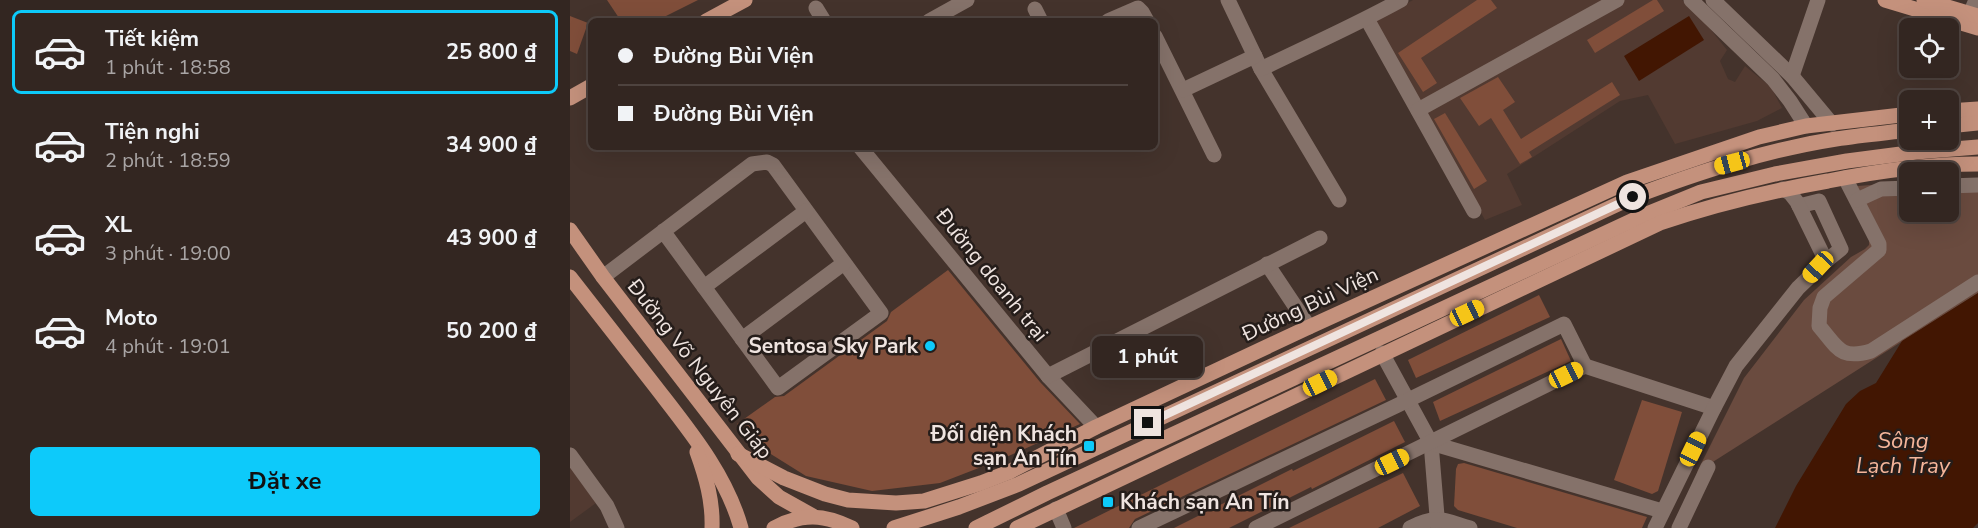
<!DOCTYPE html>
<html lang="vi">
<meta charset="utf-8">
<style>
body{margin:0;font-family:"Nunito Sans",sans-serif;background:#3b2e2a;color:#f1f3f6;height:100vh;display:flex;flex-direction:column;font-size:22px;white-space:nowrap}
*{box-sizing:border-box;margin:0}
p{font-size:20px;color:#a9a5a5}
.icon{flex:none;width:33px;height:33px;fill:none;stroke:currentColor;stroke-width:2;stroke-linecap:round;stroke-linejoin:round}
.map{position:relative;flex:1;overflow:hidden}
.drawer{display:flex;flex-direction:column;background:#332621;width:570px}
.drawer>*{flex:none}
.top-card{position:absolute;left:18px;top:18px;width:570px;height:132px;border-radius:9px;box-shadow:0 6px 24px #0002,0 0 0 2px #4e433f;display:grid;align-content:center;height:132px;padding:0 30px;background:#332621}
.fabs{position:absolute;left:1329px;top:18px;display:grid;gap:12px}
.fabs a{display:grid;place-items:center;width:60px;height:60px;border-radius:9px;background:#332621;box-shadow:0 6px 24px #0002,0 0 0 2px #4e433f;font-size:30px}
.end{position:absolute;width:27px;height:27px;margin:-14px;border:8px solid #efe4e0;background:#111;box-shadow:0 0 0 3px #111}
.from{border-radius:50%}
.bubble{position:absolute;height:42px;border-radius:9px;background:#332621;box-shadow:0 6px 24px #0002,0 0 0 2px #4e433f;font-size:20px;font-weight:700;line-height:42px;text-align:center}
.car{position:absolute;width:18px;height:36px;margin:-18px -9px;border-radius:8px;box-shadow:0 0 4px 2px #0007;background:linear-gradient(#f5c518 24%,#345 0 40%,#f5c518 0 76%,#345 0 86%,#f5c518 0)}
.top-card b{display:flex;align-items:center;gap:21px;height:57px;font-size:22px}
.top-card b+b{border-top:2px solid #4e433f}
.top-card i{width:15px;height:15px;background:#f1f3f6}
ul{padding:10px 0 0;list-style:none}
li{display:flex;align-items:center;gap:18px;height:84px;margin:0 12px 9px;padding:0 18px;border:3px solid transparent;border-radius:9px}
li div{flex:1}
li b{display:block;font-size:22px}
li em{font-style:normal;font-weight:700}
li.selected{border-color:#0dcafa}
li>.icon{width:54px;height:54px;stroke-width:1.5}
.cta{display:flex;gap:12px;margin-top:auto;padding:12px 30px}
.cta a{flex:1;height:69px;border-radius:9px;background:#0dcafa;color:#111;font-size:24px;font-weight:700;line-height:69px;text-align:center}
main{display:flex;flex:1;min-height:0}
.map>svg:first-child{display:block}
.built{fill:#523a31}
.green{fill:#6a4b3f}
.water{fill:#421602}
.building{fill:#804e3a}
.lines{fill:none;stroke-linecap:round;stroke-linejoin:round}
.minor{stroke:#85726a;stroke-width:15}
.major{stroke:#c4917c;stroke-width:15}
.route{stroke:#efe4e0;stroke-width:8}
.poi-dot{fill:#0dcafa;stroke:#251d1a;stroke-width:2}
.labels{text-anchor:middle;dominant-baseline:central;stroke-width:5;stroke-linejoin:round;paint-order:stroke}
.street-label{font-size:21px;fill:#efe4e0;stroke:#251d1a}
.poi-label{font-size:21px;font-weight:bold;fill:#efe4e0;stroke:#251d1a;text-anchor:end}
.water-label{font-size:22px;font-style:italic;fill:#f5b59a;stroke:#251d1a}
</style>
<main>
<section class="drawer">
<ul>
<li class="selected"><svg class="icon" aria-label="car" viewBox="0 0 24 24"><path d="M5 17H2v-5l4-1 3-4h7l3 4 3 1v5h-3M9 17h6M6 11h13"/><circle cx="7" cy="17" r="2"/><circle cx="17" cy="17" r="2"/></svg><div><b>Tiết kiệm</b><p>1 phút · 18:58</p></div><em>25 800 ₫</em></li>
<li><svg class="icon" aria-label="car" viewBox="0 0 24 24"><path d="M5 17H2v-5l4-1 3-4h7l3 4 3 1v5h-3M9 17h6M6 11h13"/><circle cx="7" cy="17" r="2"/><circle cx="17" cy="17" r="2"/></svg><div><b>Tiện nghi</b><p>2 phút · 18:59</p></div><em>34 900 ₫</em></li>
<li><svg class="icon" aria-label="car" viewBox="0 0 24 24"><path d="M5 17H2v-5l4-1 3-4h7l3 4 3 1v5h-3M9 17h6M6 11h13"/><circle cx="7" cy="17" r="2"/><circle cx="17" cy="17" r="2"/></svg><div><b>XL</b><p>3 phút · 19:00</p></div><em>43 900 ₫</em></li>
<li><svg class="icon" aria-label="car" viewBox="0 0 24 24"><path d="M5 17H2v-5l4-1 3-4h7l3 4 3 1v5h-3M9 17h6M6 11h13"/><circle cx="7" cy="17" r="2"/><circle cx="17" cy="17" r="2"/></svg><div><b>Moto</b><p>4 phút · 19:01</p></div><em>50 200 ₫</em></li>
</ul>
<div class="cta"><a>Đặt xe</a></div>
</section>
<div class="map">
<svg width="1408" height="528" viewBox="0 0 1408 528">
<rect width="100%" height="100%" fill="#44332c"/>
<!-- built -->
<g class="built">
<polygon points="843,0 1112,0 1129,15 1157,50 1150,61 1158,79 1165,82 1175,66 1201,87 1212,108 1187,121 1105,144 1078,95 1050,101 937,174 952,205 915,220 804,21"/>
<polygon points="0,467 26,503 0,522"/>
</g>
<!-- green -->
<polygon class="green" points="1408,179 1408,293 1127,472 1174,378 1234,300 1281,257 1295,249 1299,245 1299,239 1275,187 1339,182 1340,212 1378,212 1379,181"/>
<!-- water -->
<g class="water">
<polygon points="1119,16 1134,40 1069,81 1054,56"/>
<polygon points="1408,293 1408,523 1403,528 1205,528 1226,486 1276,404 1290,391 1306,383 1332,341"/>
</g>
<!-- building -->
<g class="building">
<polygon points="37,0 128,0 86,21 51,21"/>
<polygon points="907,0 921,0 927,8 851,58 867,83 853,92 828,53"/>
<polygon points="1083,0 1087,0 1094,11 1025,53 1017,40"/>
<polygon points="0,16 18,23 7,54 0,51"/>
<polygon points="928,77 945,102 933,110 951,139 1042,82 1050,95 959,152 962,157 950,164 921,118 909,126 890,98"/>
<polygon points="875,113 917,181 904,189 864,119"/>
<polygon points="378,270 470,382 510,424 432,459 370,483 302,491 236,476 183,443 167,424 205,397 214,396 317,321 321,312"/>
<polygon points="969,295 980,317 846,378 838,360"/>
<polygon points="991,339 1001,361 870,421 863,402"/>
<polygon points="805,379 816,400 565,519 559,528 504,528"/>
<polygon points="1072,400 1112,412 1088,491 1082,494 1044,480"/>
<polygon points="824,421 835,442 742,489 741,487 659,528 604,528 722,469 723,471"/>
<polygon points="894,463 1077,517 1072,528 947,528 888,510 884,506 886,469 888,464"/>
<polygon points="833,473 850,506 808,528 719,528"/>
</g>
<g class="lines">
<!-- minor -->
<g class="minor">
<polyline points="658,0 691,69 769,200"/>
<polyline points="1121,0 1203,79 1220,101 1236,126"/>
<polyline points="1143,0 1222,76 1262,124"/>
<polyline points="246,8 254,21"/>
<polyline points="465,9 471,21"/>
<polyline points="797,19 904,211"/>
<polyline points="359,21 397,0"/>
<polyline points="538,21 568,8 572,12 577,21"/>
<polyline points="1396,23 1406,0"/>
<polyline points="585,36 644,155"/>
<path d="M691,69C738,46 786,25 831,0"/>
<polyline points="1222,76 1248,0"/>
<polyline points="613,90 685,56"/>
<polyline points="848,110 1047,0"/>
<polyline points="290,147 478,376 526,427"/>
<path d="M1275,178L1309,244V250L1254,297L1250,308L1249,326C1268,348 1270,360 1301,351L1408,282"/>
<polyline points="1378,186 1408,185"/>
<polyline points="1287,200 1311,189 1340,188"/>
<polyline points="1229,206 1249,201 1271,249 1256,261"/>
<polyline points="697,264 739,327"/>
<polyline points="33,277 182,164 197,162 203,165 311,313 208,388 93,231"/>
<polyline points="134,287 236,211"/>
<polyline points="172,339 274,263"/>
<polyline points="812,353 861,443 868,528"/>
<polyline points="478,376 750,238"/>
<polyline points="861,443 1092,511"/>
<polyline points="0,455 37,506 47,528"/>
<polyline points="486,509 494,528"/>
<polyline points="569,528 826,406 994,324 1015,366"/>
<polyline points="686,528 1015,366 1144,408"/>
<path d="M840,528C867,514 873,520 900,528"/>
<polyline points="1085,528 1144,408 1166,366 1228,288 1256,261 1227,202 1220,193 1213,189"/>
<polyline points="1109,528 1138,467"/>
</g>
<!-- major -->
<g class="major">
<polyline points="1315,0 1408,28"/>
<polyline points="1354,0 1408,16"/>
<polyline points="136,21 175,0"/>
<polyline points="0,98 21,86"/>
<polyline points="1378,111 1408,109"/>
<polyline points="1378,126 1408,123"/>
<polyline points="0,230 33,277 188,478 209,497 243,516"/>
<path d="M0,277C28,313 57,350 85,386C119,430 156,474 171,528"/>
<path d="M127,452C136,477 143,501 142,528"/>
<polyline points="168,454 214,478 255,494 278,500 326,503 354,501 411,483 439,472 526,427 739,327 1057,182 1189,137 1236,126 1340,114"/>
<path d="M204,528C232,513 254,514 282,528"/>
<path d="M324,528L389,507L449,484L1063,197C1129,172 1196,150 1266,139C1291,135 1315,133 1340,130"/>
<polyline points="406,528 477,493 1072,216 1131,192 1205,174 1277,161 1346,152 1408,147"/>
<path d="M447,528L1090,223C1145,204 1201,191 1258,181C1308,171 1357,164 1408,164"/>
</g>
</g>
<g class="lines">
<!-- route -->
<polyline class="route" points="578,423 1063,197"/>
</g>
<!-- markers -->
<g class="poi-dot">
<circle cx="360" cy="346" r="6"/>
<rect x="513" y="440" width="12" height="12" rx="3"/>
<rect x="532" y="496" width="12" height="12" rx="3"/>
</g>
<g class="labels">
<!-- street labels -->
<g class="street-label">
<text transform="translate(422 275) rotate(51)">Đường doanh trại</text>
<text transform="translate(740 304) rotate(-25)">Đường Bùi Viện</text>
<text transform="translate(130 369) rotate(52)">Đường Võ Nguyên Giáp</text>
</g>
<!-- poi labels -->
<g class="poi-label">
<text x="348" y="346">Sentosa Sky Park</text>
<text x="507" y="434">Đối diện Khách<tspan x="507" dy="24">sạn An Tín</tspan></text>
<text x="550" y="502" text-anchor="start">Khách sạn An Tín</text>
</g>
<!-- water labels -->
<g class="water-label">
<text x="1333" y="441">Sông<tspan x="1333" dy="25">Lạch Tray</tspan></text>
</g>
</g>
</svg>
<div class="fabs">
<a><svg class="icon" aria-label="locate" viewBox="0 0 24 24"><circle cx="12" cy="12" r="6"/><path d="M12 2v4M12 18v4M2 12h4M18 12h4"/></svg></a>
<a>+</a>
<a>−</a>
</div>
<i class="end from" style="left:1063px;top:197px"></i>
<i class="end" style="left:578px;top:423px"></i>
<div class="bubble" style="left:522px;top:336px;width:111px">1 phút</div>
<i class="car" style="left:1162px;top:163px;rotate:255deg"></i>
<i class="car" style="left:1248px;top:267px;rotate:223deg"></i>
<i class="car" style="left:897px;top:313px;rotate:65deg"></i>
<i class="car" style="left:996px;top:375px;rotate:64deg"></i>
<i class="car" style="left:750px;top:383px;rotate:64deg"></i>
<i class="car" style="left:1123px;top:449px;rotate:26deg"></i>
<i class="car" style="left:822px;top:462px;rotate:64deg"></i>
<div class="top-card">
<b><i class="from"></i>Đường Bùi Viện</b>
<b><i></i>Đường Bùi Viện</b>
</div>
</div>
</main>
